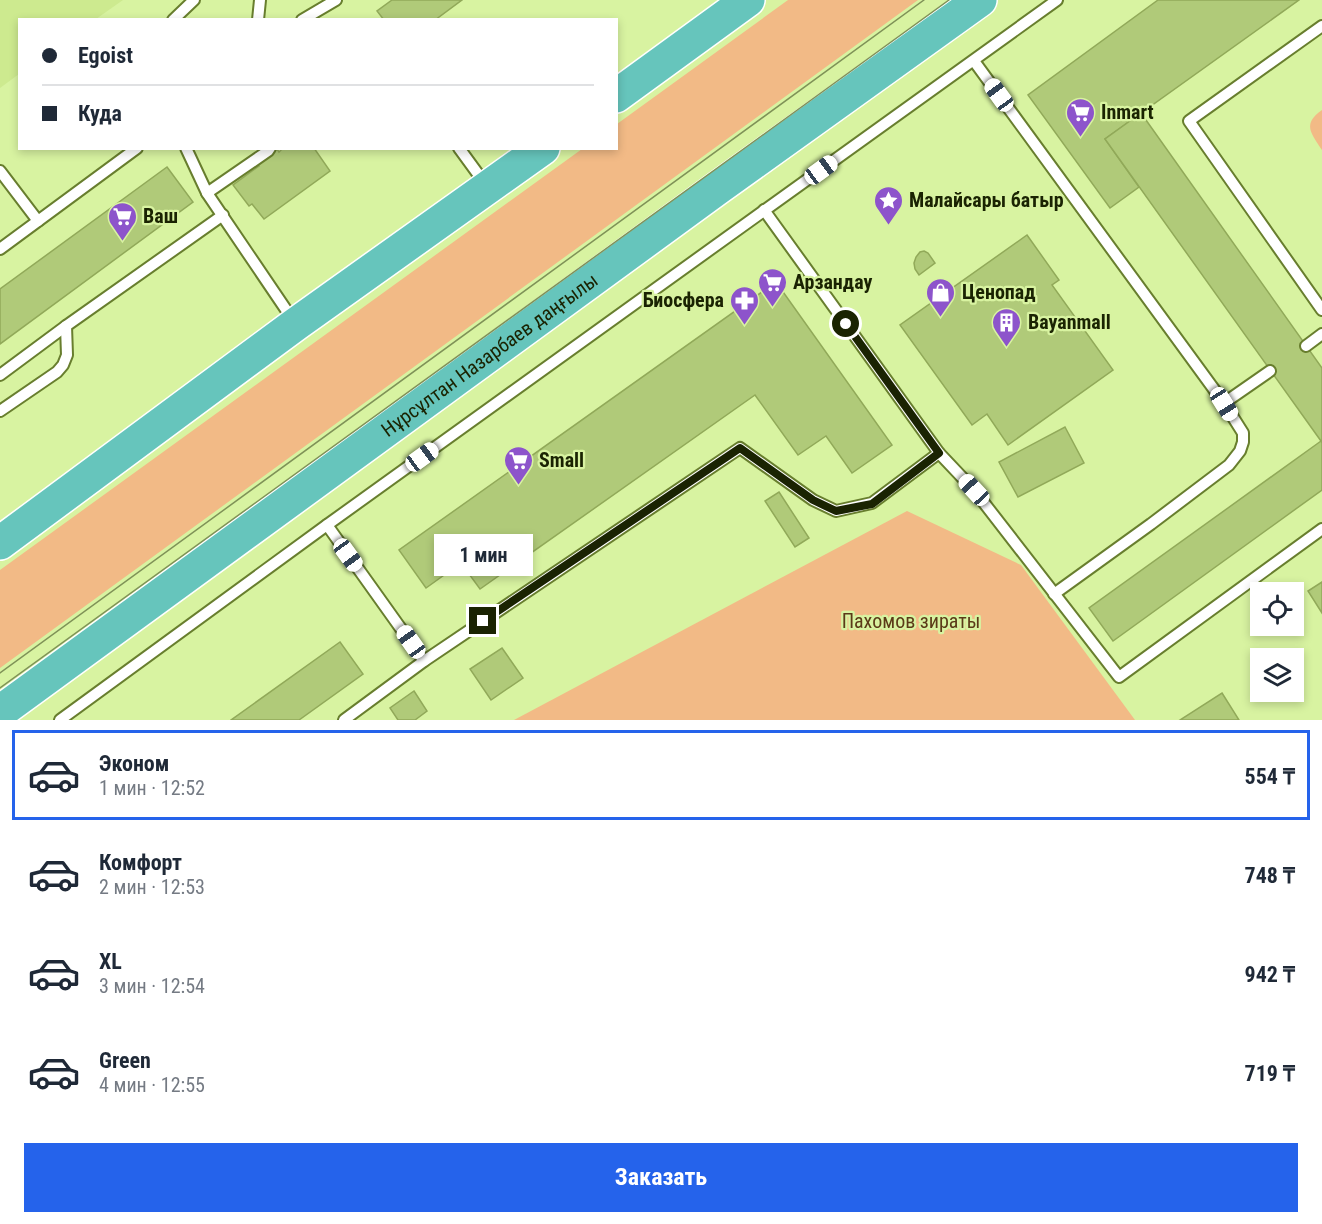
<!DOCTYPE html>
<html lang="ru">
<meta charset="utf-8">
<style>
body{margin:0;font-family:"Roboto Condensed",sans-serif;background:#f6f6f7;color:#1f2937;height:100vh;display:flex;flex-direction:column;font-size:22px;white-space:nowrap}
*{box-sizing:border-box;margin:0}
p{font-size:20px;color:#747a83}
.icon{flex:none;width:33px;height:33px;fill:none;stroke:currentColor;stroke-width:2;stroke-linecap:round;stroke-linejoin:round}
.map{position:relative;height:720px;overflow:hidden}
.sheet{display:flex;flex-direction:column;background:#fff;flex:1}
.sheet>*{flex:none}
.guide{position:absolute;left:18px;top:18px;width:600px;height:132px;border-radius:0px;box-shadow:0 3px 9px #0003;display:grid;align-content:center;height:132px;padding:0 24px;background:#fff}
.buttons{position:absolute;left:1250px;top:582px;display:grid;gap:12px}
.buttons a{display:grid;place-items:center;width:54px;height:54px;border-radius:0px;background:#fff;box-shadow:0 3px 9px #0003;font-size:30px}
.end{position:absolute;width:27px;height:27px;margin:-14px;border:8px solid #1a2302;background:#fff;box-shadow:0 0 0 3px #fff}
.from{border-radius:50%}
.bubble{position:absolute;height:42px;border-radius:0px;background:#fff;box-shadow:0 3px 9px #0003;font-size:20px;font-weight:700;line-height:42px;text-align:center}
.car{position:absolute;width:18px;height:36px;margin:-18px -9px;border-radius:8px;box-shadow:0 0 4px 2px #0007;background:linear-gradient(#fff 24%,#345 0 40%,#fff 0 76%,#345 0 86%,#fff 0)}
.guide b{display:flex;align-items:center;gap:21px;height:57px;font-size:22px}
.guide b+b{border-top:2px solid #e0e1e3}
.guide i{width:15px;height:15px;background:#1f2937}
ul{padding:10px 0 0;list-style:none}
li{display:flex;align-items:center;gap:18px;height:90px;margin:0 12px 9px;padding:0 12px;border:3px solid transparent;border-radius:0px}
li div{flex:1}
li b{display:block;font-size:22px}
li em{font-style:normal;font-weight:700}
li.selected{border-color:#2563eb}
li>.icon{width:54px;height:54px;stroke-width:1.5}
.primary-button{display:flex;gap:12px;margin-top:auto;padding:12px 24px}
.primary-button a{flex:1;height:69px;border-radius:0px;background:#2563eb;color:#fff;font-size:24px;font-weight:700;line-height:69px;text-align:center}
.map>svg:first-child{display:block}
.built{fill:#cdea8f}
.green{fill:#f2ba86}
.building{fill:#b0ca79;stroke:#91a959;stroke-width:1.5}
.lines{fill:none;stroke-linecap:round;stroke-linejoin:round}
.service-casing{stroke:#687e2e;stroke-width:14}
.primary-casing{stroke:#fff;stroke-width:36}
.service{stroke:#fff;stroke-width:10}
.primary{stroke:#66c5bc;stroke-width:33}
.tram{stroke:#7f9257;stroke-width:1.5}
.route{stroke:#1a2302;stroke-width:8}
.labels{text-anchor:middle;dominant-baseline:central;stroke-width:4.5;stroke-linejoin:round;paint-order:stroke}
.poi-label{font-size:20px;font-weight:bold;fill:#1a2302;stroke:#d8f3a1;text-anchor:start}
.street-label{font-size:20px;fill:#1a2302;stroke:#d8f3a1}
.park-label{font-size:20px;fill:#5b3a18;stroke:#d8f3a1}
</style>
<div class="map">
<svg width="1322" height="720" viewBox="0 0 1322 720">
<rect width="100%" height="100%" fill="#d8f3a1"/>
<!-- built -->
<polygon class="built" points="0,0 123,0 96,19 20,20 19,74 0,88"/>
<!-- green -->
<g class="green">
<polygon points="788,0 918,0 0,668 0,570 582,149 616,148 617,124"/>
<path d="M1322,110V150C1311,133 1302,124 1322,110Z"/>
<polygon points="907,511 1021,565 1135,720 514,720"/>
</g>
<!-- building -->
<g class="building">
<polygon points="392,0 462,0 435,20 384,20 377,11"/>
<polygon points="1158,0 1299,0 1105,139 1139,187 1110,208 1028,95"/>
<polygon points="1141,113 1322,368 1322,440 1321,441 1105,139"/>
<polygon points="283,148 314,148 330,171 264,219 252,204 249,206 233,185 259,166 257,163 277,149 279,152"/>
<polygon points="167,167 193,202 0,344 0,289"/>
<polygon points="1027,235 1059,280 1052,285 1113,370 1008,445 987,414 972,425 900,325"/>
<polygon points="924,251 928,253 935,263 919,275 915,269 914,263 916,257 920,252"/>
<polygon points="776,282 892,445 852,473 826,436 798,455 755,395 480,589 461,563 426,588 399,550"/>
<polygon points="1065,427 1084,463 1018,497 999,462"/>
<polygon points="1321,441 1322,443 1322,490 1113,641 1089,608"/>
<polygon points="779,492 809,538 795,547 765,501"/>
<polygon points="1322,582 1322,613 1308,591"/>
<polygon points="340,642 363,674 299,720 231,720"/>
<polygon points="502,648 523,678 491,700 470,669"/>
<polygon points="414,691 427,711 415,720 398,720 390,708"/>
<polygon points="1222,693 1239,720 1180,720"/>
</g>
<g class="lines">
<defs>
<g id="service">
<polyline points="173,20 194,0"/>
<polyline points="258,20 260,0"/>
<polyline points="302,20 336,0"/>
<polyline points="1322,26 1189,121 1322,310"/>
<polyline points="974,61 1224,403 1243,433 1243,442 1240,451 1229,465 1151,524 1054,594"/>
<polyline points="186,148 207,193"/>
<polyline points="270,148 268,151 207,193 293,320"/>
<polyline points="459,148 486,185"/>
<polyline points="0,171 38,221"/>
<polyline points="764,210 939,453 974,490 1119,677 1322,529"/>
<polyline points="0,249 137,148"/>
<polyline points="1306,346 1322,334"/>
<polyline points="0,375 66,326 223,215"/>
<polyline points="1224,403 1270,371"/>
<polyline points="0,411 57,372 63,365 67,355 66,326"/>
<polyline points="327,525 424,661"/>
<polyline points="60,720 327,525 1057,0"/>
<polyline points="344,720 424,661 740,448 813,500 836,511 872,503 939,453"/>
</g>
<g id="primary">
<polyline points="616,96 748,0"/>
<polyline points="0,543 296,324 543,148"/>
<path id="s1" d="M0,712L718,188L980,0"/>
</g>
</defs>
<!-- service casing -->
<use href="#service" class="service-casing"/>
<!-- primary casing -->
<use href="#primary" class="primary-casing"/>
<!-- service -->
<use href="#service" class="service"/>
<!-- primary -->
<use href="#primary" class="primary"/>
<!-- tram -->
<g class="tram">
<polyline points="0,673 924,0"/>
<polyline points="0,688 949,0"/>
</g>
</g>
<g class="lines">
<!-- route -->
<polyline class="route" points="483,621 740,448 813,500 836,511 872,504 939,453 846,324"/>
</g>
<!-- icons -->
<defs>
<symbol id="supermarket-pin" viewBox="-11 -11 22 30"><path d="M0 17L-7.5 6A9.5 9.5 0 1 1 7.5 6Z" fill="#8d54cb" stroke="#d8f3a1"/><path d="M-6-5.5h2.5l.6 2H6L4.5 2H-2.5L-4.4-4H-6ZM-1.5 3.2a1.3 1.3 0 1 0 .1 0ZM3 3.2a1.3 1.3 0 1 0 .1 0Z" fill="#fff"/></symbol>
<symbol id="sight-pin" viewBox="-11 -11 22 30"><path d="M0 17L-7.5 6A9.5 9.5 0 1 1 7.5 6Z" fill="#8d54cb" stroke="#d8f3a1"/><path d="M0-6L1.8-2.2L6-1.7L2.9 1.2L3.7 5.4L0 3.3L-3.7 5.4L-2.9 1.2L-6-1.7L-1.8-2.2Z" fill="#fff"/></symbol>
<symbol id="shop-pin" viewBox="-11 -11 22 30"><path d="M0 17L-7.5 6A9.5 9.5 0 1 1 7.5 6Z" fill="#8d54cb" stroke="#d8f3a1"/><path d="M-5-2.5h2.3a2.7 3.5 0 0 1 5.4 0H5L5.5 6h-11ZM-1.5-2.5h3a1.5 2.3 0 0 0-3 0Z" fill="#fff"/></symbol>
<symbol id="pharmacy-pin" viewBox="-11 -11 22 30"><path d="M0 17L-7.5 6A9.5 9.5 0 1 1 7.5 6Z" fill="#8d54cb" stroke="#d8f3a1"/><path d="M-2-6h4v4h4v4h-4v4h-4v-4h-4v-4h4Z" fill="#fff"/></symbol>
<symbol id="building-pin" viewBox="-11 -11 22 30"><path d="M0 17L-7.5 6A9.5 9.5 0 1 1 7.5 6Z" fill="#8d54cb" stroke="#d8f3a1"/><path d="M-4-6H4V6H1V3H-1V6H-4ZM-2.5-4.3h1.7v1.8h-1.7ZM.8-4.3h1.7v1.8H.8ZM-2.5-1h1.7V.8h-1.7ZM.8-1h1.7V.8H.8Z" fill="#fff"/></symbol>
</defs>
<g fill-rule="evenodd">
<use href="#supermarket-pin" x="1064" y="96" width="33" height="45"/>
<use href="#sight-pin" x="872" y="184" width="33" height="45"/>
<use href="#supermarket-pin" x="106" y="200" width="33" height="45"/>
<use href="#supermarket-pin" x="756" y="266" width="33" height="45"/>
<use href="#shop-pin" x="924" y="276" width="33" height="45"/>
<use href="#pharmacy-pin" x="728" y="284" width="33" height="45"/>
<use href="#building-pin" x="990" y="306" width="33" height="45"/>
<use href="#supermarket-pin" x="502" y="444" width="33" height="45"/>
</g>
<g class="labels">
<!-- poi labels -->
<g class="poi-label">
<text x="1101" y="112">Inmart</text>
<text x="909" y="200">Малайсары батыр</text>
<text x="143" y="216">Ваш</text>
<text x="793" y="282">Арзандау</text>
<text x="962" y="292">Ценопад</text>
<text x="724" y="300" text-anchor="end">Биосфера</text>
<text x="1028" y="322">Bayanmall</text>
<text x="539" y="460">Small</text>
</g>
<!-- street labels -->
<g class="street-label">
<text stroke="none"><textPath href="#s1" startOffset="606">Нұрсұлтан Назарбаев даңғылы</textPath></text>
</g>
<!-- park labels -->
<g class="park-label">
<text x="911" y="621">Пахомов зираты</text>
</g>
</g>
</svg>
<div class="buttons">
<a><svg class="icon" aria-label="locate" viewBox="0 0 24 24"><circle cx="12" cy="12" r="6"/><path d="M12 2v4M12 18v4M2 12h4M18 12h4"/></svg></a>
<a><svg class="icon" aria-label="layers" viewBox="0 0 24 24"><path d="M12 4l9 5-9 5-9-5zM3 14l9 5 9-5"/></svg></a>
</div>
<i class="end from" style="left:846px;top:324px"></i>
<i class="end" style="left:483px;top:621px"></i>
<div class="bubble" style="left:434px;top:534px;width:99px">1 мин</div>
<i class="car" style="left:999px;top:95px;rotate:324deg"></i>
<i class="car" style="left:821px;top:170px;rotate:54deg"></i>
<i class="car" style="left:1224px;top:404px;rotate:148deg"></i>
<i class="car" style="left:422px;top:457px;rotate:54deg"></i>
<i class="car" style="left:974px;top:490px;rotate:317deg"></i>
<i class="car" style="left:348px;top:555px;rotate:144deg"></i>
<i class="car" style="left:411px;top:642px;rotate:325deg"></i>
<div class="guide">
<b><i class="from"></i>Egoist</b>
<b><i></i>Куда</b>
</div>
</div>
<section class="sheet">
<ul>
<li class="selected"><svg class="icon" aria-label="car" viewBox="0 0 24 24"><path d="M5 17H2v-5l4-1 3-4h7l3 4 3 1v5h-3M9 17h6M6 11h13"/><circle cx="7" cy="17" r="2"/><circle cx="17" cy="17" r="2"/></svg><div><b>Эконом</b><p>1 мин · 12:52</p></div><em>554 ₸</em></li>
<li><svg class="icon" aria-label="car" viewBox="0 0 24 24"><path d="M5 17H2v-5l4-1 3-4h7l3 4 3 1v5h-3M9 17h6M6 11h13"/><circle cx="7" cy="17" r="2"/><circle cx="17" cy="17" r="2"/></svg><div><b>Комфорт</b><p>2 мин · 12:53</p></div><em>748 ₸</em></li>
<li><svg class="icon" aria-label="car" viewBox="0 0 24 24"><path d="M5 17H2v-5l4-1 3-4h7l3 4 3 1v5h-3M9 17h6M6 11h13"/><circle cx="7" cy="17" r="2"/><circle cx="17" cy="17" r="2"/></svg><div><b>XL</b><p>3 мин · 12:54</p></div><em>942 ₸</em></li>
<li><svg class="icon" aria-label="car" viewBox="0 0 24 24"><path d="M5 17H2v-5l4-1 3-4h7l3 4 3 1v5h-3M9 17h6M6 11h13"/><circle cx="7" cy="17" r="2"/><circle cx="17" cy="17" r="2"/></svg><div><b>Green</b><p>4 мин · 12:55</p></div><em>719 ₸</em></li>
</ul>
<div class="primary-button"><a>Заказать</a></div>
</section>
